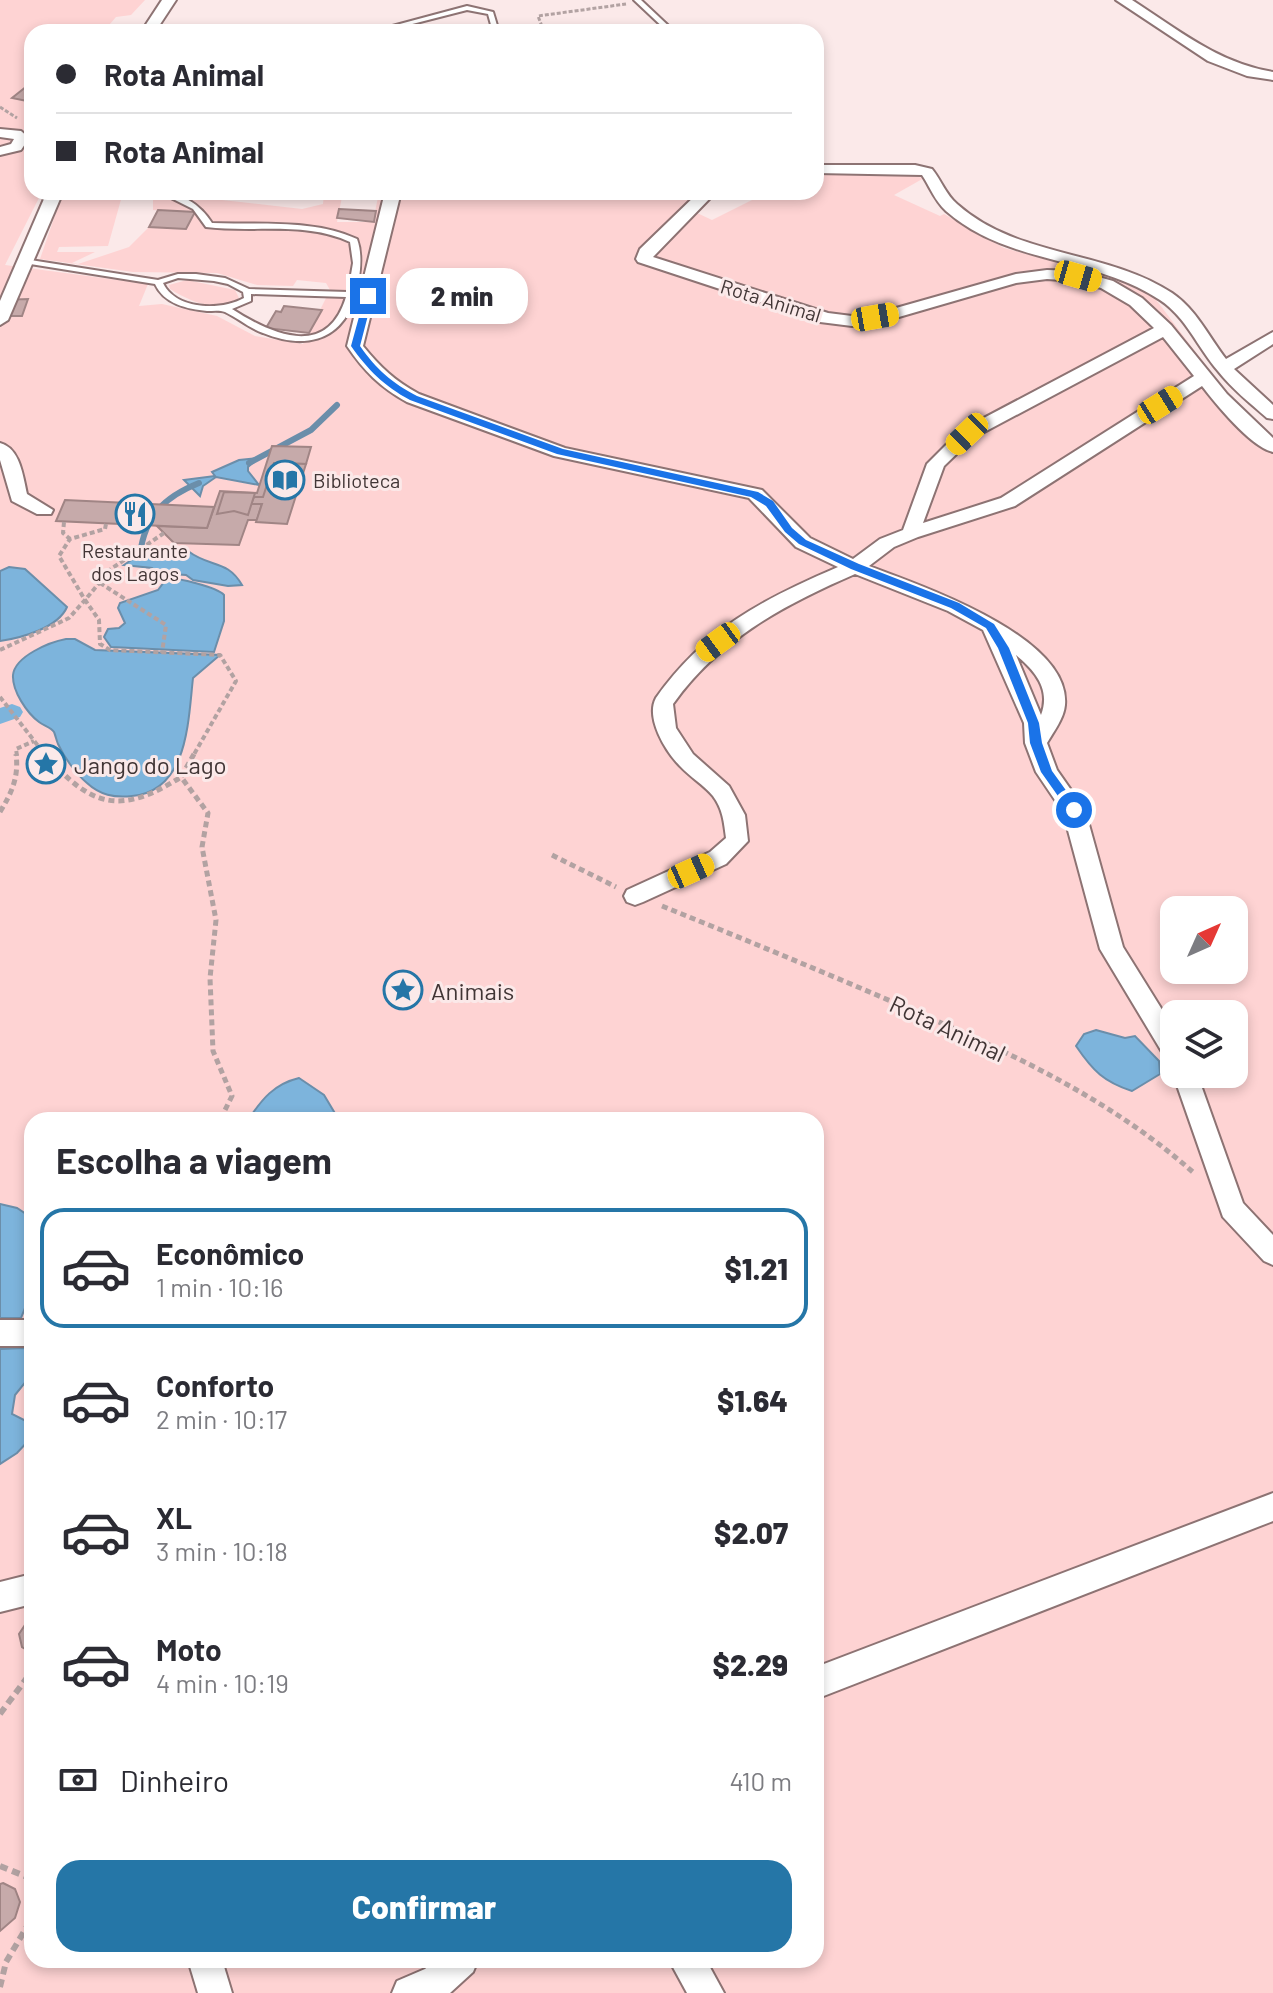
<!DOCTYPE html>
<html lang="pt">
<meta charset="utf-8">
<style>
body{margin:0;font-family:Barlow,sans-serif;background:#f7f7f7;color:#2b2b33;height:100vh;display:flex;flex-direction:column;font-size:30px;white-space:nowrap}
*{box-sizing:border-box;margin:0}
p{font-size:26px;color:#7c7c81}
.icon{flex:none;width:44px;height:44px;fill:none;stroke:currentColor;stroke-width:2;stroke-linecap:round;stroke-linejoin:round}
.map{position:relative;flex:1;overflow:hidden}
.sheet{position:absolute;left:24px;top:1112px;width:800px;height:856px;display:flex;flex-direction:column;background:#fff;border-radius:24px;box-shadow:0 4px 12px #0003}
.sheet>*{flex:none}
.hud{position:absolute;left:24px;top:24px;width:800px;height:176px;border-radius:24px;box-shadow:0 4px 12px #0003;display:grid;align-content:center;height:176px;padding:0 32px;background:#fff}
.needle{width:52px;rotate:45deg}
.controls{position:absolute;left:1160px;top:896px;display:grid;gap:16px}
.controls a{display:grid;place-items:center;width:88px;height:88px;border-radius:16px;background:#fff;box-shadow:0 4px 12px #0003;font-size:40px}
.end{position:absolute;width:36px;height:36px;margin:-18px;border:10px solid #1a73e8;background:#fff;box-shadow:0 0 0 4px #fff}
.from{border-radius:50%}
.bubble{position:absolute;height:56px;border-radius:24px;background:#fff;box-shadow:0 4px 12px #0003;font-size:26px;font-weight:800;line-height:56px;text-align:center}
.car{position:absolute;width:24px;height:48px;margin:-24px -12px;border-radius:10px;box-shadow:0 0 6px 2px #0007;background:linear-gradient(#f5c518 24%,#345 0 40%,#f5c518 0 76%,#345 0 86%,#f5c518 0)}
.hud b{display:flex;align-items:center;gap:28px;height:76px;font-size:30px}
.hud b+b{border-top:2px solid #e1e1e2}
.hud i{width:20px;height:20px;background:#2b2b33}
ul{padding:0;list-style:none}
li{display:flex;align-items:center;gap:24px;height:120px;margin:0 16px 12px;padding:0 16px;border:4px solid transparent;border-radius:24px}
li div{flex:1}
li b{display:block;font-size:30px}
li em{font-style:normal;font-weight:800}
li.on{border-color:#2576a7}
li>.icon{width:72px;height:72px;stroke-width:1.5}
h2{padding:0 32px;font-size:36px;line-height:96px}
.pay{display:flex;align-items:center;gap:20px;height:88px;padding:0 32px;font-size:30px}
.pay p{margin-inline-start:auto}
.primary-button{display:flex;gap:16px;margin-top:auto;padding:16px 32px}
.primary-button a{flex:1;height:92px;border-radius:24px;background:#2576a7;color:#fff;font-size:32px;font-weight:800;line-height:92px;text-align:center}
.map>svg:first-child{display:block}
.green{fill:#fed3d3;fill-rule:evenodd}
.water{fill:#7db4dc;stroke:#6b8eaa;stroke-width:2}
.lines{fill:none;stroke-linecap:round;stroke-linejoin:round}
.stream{stroke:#6b8eaa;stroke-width:6}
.canal{fill:#7db4dc;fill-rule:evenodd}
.building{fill:#c6aaaa;stroke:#a08585;stroke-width:2}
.lane-casing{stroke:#8d7373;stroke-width:4}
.street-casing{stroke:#8d7373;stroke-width:4}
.path-far3{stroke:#b2a2a2;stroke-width:3;stroke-dasharray:4 2;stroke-linecap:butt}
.path-far2{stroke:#b2a2a2;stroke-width:4;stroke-dasharray:5 3;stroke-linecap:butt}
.path-far1{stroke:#b2a2a2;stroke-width:5;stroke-dasharray:6 4;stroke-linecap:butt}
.path{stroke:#b2a2a2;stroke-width:6;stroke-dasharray:8 5;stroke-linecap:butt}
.lane{fill:#fff;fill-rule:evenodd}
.street{fill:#fff;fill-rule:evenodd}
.route{fill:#1a73e8}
.labels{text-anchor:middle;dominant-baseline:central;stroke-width:6;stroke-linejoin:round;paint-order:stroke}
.far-street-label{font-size:20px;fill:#413535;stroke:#fbe9e9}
.far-poi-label{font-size:20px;fill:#413535;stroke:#fbe9e9;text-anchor:start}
.poi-label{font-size:24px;fill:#413535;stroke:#fbe9e9;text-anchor:start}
.street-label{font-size:24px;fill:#413535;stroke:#fbe9e9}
</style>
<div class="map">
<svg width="1273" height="1993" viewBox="0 0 1273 1993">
<rect width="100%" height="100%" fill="#fbe9e9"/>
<!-- green -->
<g class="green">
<path d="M0,0H145L131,15L116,17L103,32H32V192H42L5,265L148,284L139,306L162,304L217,316L255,336L303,344L330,290L326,283L297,280L293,286L257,285L217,273L133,272L40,259L63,192H194L222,200L302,209L323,204L324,192H343L337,222H373L379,192H728L709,200L695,212L712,220L768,192H816V176C853,170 887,171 924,178L894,195L940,216L944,214L1004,248L1111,277L1154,297L1228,395L1254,426L1273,440V1993H0ZM149,195L153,199V210L194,213L186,229L149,227L129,247L78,264L72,263L95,252H57L59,247L108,246L122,196ZM1174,910H1234V970H1174ZM1174,1014H1234V1074H1174ZM32,1120H816V1960H32Z"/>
<path d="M187,280L235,290L239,298C220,315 189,301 170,289L169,285Z"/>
</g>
<!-- water -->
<g class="water">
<polygon points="258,458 248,467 248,471 259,485 216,477 203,486 200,496 184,480 215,476 212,472 239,460"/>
<path d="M188,551C210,568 227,559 242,585L228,586L193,580L186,575L158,573L152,568L124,565L140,554Z"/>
<path d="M9,567L25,569L67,607C58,628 21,638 0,641V571Z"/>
<path d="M167,578C178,578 217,587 224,595V621L214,652L111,647L104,637L108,629L119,628L125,623L118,608L120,603L158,590Z"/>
<path d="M66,639H75L95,650L220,655L193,678C188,722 188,791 132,796C114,798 100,795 87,783C76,774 64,757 58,744C57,742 55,734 54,732C51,727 44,726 39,722C27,713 12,691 13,675C15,656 50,642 66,639Z"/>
<path d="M1096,1030L1125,1038L1135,1036L1159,1061L1160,1074L1132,1091C1104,1082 1093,1071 1076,1046L1084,1034Z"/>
<path d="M299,1078L324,1095L339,1120H248C262,1099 274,1084 299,1078Z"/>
<polygon points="0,1204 17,1208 32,1218 32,1291 21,1318 0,1318"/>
<polygon points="25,1348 32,1354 32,1374 15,1395 12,1414 26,1421 31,1438 17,1453 0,1464 0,1349"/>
</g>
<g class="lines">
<!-- stream -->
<g class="stream">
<polyline points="249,463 311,430 337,405"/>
<path d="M140,554C145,516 164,497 199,483"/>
</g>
<!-- canal -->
<polygon class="canal" points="12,704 20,707 23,712 20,717 0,724 0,708"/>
</g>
<!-- building -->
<g class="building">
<polygon points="32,82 32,102 12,98"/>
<polygon points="339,209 376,211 374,222 337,218"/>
<polygon points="158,210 195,212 186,229 149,227"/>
<polygon points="28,299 22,316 0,316 0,300"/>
<polygon points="284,306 322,310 309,333 266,328 276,311 281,312"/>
<polygon points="272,446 311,447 306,464 274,463 257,520 248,520 239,545 174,543 157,526 207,528 220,491 257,493"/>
<polygon points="274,463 306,464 287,524 256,522 262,504 251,504 254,497 263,497"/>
<polygon points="224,492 255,493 248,515 234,511 217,514"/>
<polygon points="65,500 129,503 214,507 207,528 56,521"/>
<polygon points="31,1616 32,1615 32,1653 22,1647 19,1634"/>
<polygon points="3,1883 15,1889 20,1902 15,1918 0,1931 0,1884"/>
</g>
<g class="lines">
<defs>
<g id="lane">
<polygon points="634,0 641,0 675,32 668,32"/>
<polygon points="467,6 493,12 499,32 493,32 488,14 467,10 381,32 370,32"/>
<polygon points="51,192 128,192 124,194 54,195"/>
<path d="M159,192C181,192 200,204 212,223C259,225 313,219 357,239C364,258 359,282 354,300C339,343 302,349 263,333C249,328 238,318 225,312C220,310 213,311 207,311C187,309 164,304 155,284L24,263L20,261L24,259L158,280L178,274H196L225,278L249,289L348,292L353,263L350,242C306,221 253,233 206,227L193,209ZM178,278L214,281L228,284L243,292L244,298C221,311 176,310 163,283ZM251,294L346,297C327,360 271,334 232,309L251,301Z"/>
</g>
<g id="street">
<polygon points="162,0 176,0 155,32 141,32"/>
<path d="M1116,0H1132C1177,29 1218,63 1273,72V80L1247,76L1208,61Z"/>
<polygon points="0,129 21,131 29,138 21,150 0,155 0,147 11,144 14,139 0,137"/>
<path d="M816,165H915L932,169C941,180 946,195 957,204C1019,259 1105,249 1172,293C1196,309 1209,337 1226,359L1273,332V344L1234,369L1273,405V419L1267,418C1250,403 1232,389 1218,371C1198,348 1186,317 1160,300C1094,256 1007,265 946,211C935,201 930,187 922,175L816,173Z"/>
<polygon points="47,192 63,192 8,320 0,325 0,301"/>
<path d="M385,192H401L363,346C380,367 395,381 419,394L565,448L762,490L810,538L853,559L880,539L903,530L927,464L961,430L1154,328L1130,305L1101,288L1076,281L1047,279L1016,283L892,319L852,326L820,322L638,262L636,259L640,249L699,192H716L653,257L828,313L852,316L882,312L1016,274L1047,270L1077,271L1113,281L1142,298L1171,325L1227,394L1273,438V452C1251,447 1216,404 1202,386L1015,506L918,537L894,547L869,566C919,585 1071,636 1065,705C1064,718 1054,731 1047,743L1057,770L1085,810L1123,947L1174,1029V1060L1165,1057L1100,949L1063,812L1036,772L1025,743L1024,723L983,630L948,611L855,574C784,605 719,639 673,704L676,728L693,754L729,786L745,815L748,841L726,864L643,902L635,905L627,902L624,896L627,890L710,852L726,838C724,823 723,809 713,796C704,785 690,777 680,766C666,752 645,718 656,698C704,630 763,599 838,567L796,547L749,498L554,456L407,402C380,387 364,371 347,346ZM1163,337L1194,376L1001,498L923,523L944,466L973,438ZM1016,655C1035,671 1051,689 1041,715Z"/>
<path d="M0,443C20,448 23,476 27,494L53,510L51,514H37L12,501L0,460Z"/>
<polygon points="1174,1071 1174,1074 1197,1074 1243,1203 1273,1235 1273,1265 1264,1261 1223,1217 1173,1074"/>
<rect x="0" y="1320" width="32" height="26"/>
<polygon points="1273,1493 1273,1521 816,1699 816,1667"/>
<polygon points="32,1574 32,1604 0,1612 0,1582"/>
<polygon points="188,1960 222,1960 232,1993 198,1993"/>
<polygon points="435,1960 478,1960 473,1972 450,1993 392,1993 397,1981 425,1969"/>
<polygon points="669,1960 706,1960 724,1993 687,1993"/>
</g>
</defs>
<!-- lane casing -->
<use href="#lane" class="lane-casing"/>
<!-- street casing -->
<use href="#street" class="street-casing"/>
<!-- path-far3 -->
<g class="path-far3">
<polyline points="544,32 538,16 626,4"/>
<polyline points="0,107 17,118"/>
</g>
<!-- path-far2 -->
<g class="path-far2">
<polyline points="64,522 63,533 70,539"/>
<polyline points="164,533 111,569 85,600 99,620 100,644 110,650 220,655 236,681 193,756"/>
<polyline points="100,583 166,625 162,653"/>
<polyline points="0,650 69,618 85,600 59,556 70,539 105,529 106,524"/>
<polyline points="0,697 46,756"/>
<polyline points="17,756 16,749 34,741"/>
</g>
<!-- path-far1 -->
<g class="path-far1">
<path d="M45,754C91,808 121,815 181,777"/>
<polyline points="194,754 181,777 208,813 202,847 216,920 210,978 213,1051 232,1096 220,1120"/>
<path d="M0,812C12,792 19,777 16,754"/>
<polyline points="552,855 616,887"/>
<path d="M662,906C739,937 816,969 893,1002C1000,1048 1106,1095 1194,1173"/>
</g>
<!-- path -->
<g class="path">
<polyline points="0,1714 32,1671"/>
<polyline points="0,1866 32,1879"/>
<polyline points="0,1987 6,1962 32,1918"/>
</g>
<!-- lane -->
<use href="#lane" class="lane"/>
<!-- street -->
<use href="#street" class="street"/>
</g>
<!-- route -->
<path class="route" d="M365,295L373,296L360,346C376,369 392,383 417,396L563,449L758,492L773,501L792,528L806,540L859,564L959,603L994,624L1009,648L1039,723L1042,743L1052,771L1078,807V813H1070L1041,772L1030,743L1028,723L998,648L986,628L951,608L851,569L799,544L785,532L766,506L751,497L557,454L410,400C384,386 368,370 351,346Z"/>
<!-- icons -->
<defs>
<symbol id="library-ring" viewBox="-11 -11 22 22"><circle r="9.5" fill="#fbe9e9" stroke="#2576a7" stroke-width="1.5"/><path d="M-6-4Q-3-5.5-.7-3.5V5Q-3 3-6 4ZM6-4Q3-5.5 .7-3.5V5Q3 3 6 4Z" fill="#2576a7"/></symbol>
<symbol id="restaurant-ring" viewBox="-11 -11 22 22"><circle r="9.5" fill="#fbe9e9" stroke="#2576a7" stroke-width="1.5"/><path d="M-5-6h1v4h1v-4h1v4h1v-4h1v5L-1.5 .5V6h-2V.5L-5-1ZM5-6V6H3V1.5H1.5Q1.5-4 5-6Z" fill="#2576a7"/></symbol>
<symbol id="sight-ring" viewBox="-11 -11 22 22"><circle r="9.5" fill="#fbe9e9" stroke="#2576a7" stroke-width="1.5"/><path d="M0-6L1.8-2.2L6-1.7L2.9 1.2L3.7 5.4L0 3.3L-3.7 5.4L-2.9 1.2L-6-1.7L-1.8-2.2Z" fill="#2576a7"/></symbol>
</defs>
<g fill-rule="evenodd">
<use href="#library-ring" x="263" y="458" width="44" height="44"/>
<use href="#restaurant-ring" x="113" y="492" width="44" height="44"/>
<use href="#sight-ring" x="24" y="742" width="44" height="44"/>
<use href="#sight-ring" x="381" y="968" width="44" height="44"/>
</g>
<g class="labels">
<!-- far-street labels -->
<g class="far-street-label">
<text transform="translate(771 300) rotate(17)">Rota Animal</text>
</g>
<!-- far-poi labels -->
<g class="far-poi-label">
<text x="313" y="480">Biblioteca</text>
<text x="135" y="550" text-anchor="middle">Restaurante<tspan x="135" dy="23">dos Lagos</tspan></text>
</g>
<!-- poi labels -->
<g class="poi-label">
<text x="74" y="764">Jango do Lago</text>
<text x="431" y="990">Animais</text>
</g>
<!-- street labels -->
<g class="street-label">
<text transform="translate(948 1028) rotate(25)">Rota Animal</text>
</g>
</g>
</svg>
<div class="controls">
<a><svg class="needle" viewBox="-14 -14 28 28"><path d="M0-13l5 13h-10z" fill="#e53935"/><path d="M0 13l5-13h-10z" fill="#7c7c81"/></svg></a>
<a><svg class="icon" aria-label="layers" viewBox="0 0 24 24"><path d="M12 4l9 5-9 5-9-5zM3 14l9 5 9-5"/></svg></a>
</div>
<i class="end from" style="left:1074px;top:810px"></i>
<i class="end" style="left:368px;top:296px"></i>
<div class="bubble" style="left:396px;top:268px;width:132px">2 min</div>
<i class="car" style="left:1078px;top:276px;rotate:106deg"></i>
<i class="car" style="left:875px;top:317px;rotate:80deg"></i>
<i class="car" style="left:1160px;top:405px;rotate:58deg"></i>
<i class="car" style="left:967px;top:434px;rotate:226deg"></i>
<i class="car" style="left:718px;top:642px;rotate:234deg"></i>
<i class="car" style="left:691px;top:871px;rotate:66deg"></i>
<div class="hud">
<b><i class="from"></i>Rota Animal</b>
<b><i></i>Rota Animal</b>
</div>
<section class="sheet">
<h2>Escolha a viagem</h2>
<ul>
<li class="on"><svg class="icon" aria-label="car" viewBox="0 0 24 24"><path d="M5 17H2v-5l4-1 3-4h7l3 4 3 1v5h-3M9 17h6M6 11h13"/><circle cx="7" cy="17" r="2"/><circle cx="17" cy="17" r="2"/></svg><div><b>Econômico</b><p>1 min · 10:16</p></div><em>$1.21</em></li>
<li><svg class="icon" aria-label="car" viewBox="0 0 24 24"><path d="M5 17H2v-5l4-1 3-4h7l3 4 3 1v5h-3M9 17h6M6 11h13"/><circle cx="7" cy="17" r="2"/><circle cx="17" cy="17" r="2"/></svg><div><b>Conforto</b><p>2 min · 10:17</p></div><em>$1.64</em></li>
<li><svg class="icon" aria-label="car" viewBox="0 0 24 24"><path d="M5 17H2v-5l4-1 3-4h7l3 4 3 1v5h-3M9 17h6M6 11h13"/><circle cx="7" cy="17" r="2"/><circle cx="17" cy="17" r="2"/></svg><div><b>XL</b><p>3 min · 10:18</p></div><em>$2.07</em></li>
<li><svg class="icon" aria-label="car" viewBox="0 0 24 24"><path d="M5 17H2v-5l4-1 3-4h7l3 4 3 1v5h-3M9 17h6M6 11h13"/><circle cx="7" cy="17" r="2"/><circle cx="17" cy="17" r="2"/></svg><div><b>Moto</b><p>4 min · 10:19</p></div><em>$2.29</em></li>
</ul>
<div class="pay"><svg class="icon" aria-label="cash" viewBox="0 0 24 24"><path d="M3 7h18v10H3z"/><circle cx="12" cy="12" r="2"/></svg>Dinheiro<p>410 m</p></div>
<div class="primary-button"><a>Confirmar</a></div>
</section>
</div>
